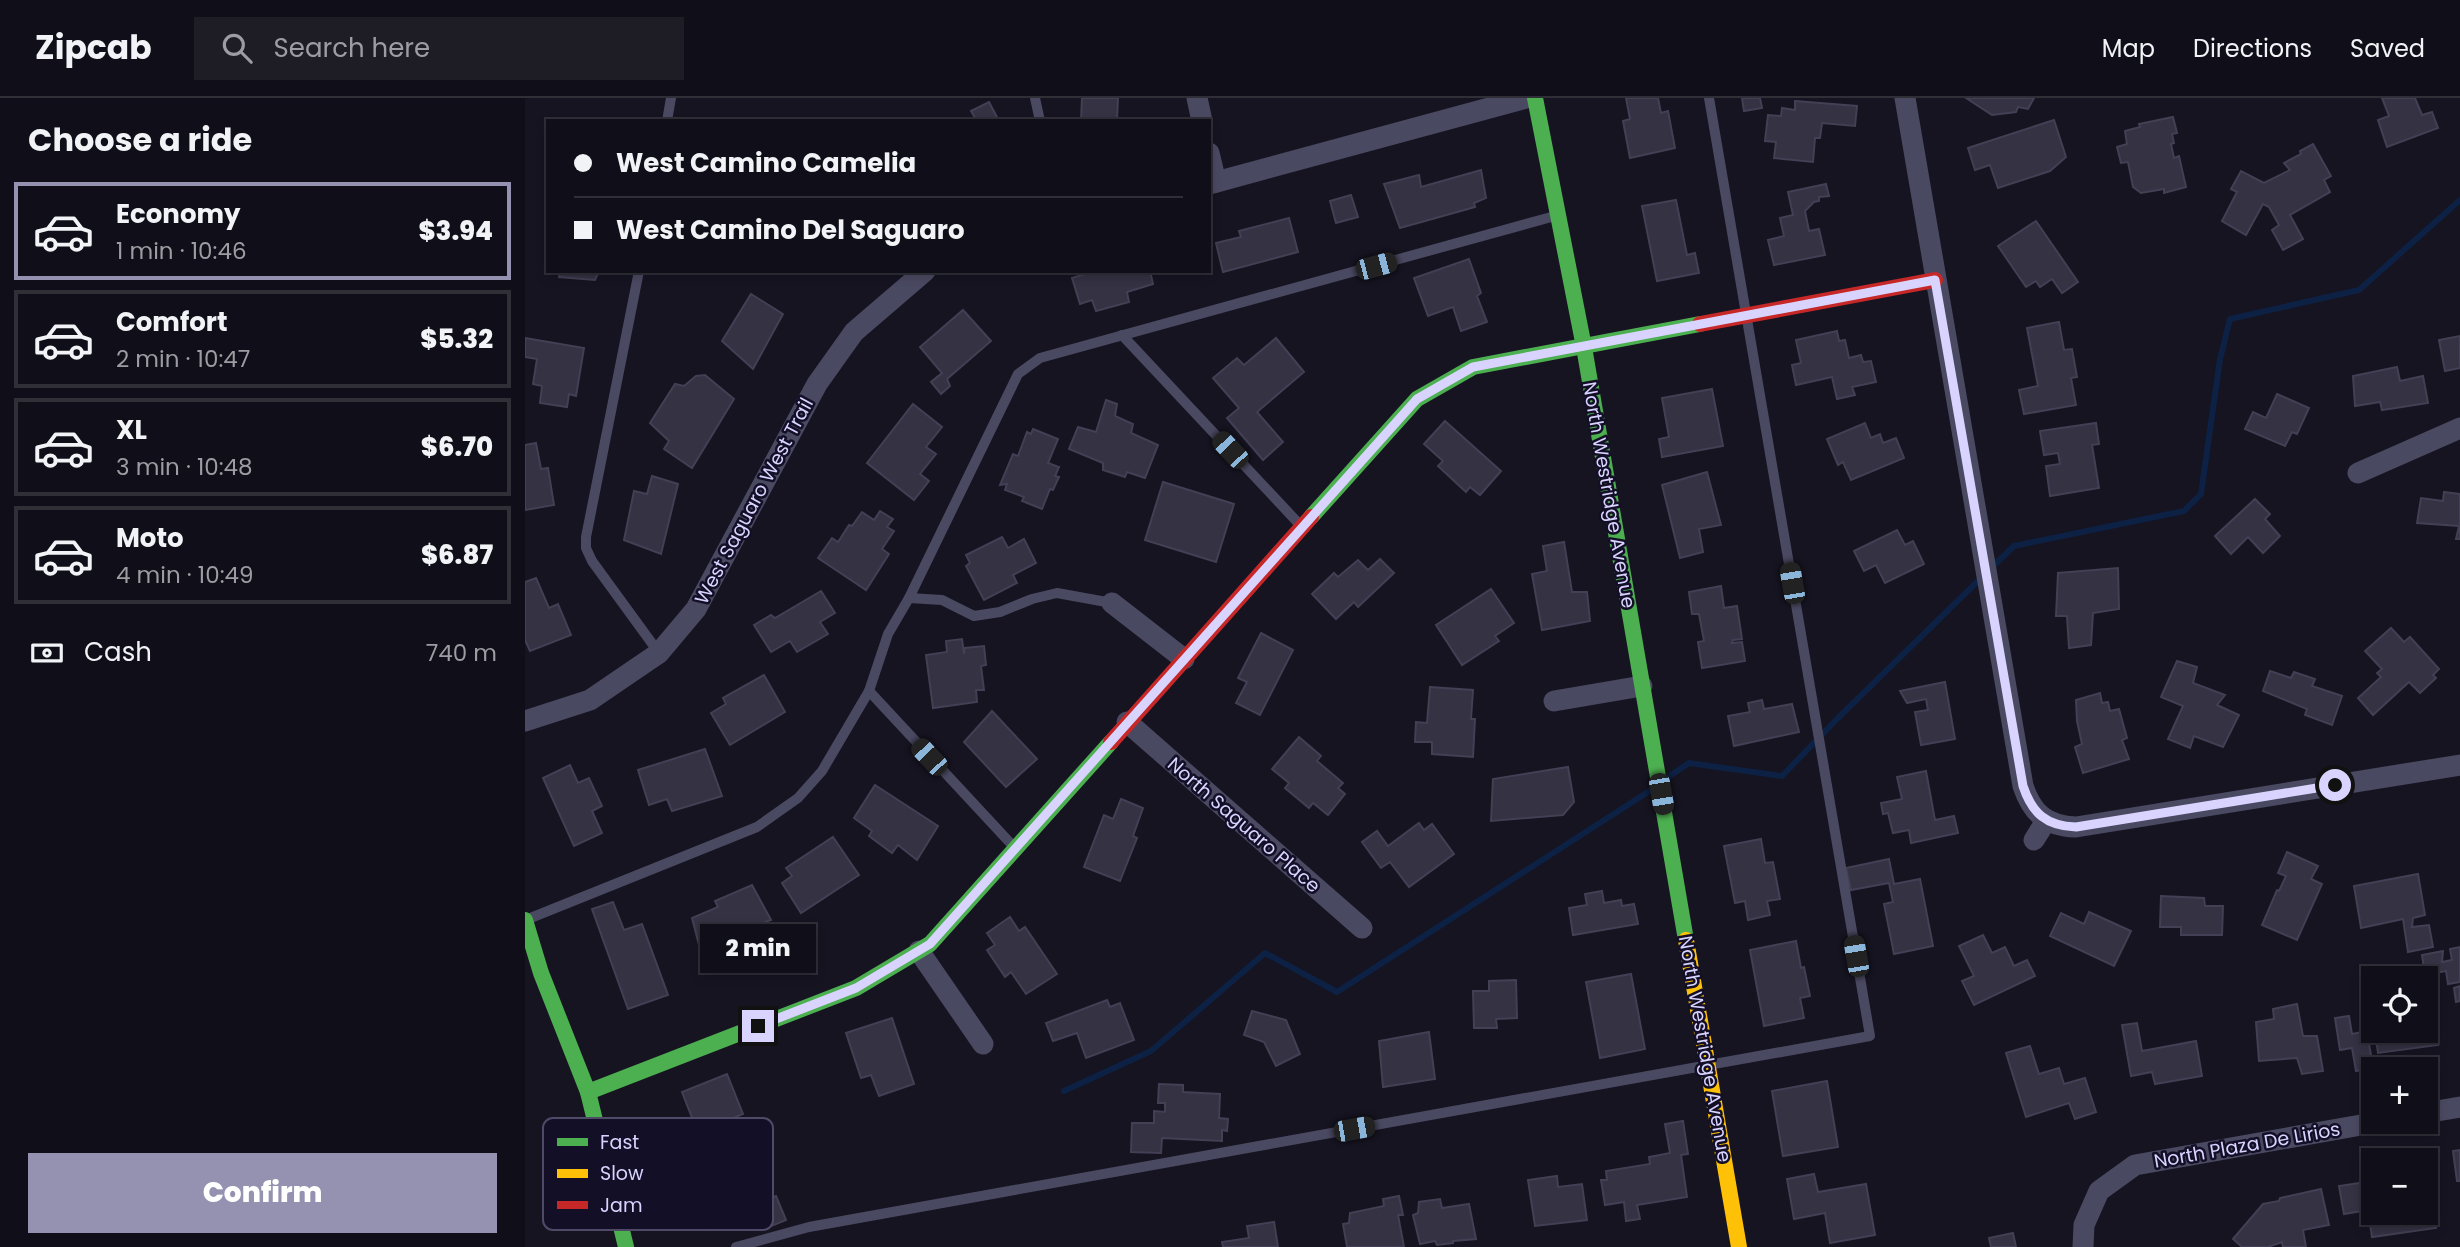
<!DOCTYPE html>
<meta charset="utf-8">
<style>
body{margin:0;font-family:Poppins,sans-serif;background:#1e1d26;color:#f1f3f6;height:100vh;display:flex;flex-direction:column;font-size:26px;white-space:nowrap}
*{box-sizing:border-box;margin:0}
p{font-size:23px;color:#9c9ca2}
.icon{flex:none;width:38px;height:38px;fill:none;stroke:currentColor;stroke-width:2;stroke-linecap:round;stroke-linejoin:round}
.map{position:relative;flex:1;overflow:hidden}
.details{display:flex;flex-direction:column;background:#100f19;width:525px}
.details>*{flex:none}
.top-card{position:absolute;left:21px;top:21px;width:665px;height:154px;border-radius:0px;box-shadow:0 4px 10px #0003,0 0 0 2px #302f38;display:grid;align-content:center;height:154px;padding:0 28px;background:#100f19}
.controls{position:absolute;left:1836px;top:868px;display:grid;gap:14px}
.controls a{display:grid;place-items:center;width:77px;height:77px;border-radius:0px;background:#100f19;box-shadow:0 4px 10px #0003,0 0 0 2px #302f38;font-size:35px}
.end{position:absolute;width:32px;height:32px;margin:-16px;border:9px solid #d9d4ff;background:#111;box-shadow:0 0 0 4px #111}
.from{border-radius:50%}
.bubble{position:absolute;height:49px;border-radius:0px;background:#100f19;box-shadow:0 4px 10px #0003,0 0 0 2px #302f38;font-size:23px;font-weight:800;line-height:49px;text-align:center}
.car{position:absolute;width:21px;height:42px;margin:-21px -10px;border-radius:9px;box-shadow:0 0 5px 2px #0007;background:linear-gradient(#222 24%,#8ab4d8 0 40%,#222 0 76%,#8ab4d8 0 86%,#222 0)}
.top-card b{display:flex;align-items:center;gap:24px;height:66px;font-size:26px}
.top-card b+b{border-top:2px solid #302f38}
.top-card i{width:18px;height:18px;background:#f1f3f6}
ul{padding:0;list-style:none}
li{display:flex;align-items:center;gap:21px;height:98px;margin:0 14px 10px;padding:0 14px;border:4px solid #302f38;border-radius:0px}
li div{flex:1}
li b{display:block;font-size:26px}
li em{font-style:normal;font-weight:800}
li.current{border-color:#9591b1}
li>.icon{width:63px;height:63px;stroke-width:1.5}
h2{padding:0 28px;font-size:32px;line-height:84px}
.pay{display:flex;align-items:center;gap:18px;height:77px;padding:0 28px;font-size:26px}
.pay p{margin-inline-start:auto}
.primary-button{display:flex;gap:14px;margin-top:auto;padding:14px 28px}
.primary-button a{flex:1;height:80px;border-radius:0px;background:#9591b1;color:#fff;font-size:28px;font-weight:800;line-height:80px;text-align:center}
header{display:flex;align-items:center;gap:42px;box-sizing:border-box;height:98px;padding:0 35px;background:#100f19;border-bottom:2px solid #302f38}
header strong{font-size:33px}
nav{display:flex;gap:38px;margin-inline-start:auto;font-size:24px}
.search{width:490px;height:63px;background:#1e1d26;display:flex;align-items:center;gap:18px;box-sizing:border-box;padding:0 24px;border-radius:0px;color:#9c9ca2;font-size:26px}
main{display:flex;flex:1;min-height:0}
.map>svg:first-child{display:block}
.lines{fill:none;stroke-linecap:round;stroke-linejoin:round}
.stream{stroke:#0d2144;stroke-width:6}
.building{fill:#343243;stroke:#433f54;stroke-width:2}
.lane{stroke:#4a4962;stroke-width:10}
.street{stroke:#4a4962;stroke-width:21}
.fast{stroke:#4caf50;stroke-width:16}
.slow{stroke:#ffc107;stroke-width:16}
.jam{stroke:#c62828;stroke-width:16}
.route{stroke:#d9d4ff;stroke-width:9}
.labels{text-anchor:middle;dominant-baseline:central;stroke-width:5;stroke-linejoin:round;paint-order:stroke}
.street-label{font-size:19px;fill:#d9d4ff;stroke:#130f26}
.key{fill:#130f26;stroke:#4e4a67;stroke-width:2}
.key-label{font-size:19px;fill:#d9d4ff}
</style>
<header>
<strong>Zipcab</strong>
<div class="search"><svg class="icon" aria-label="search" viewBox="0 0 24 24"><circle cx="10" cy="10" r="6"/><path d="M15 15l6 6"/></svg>Search here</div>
<nav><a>Map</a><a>Directions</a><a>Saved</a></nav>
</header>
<main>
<section class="details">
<h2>Choose a ride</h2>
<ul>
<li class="current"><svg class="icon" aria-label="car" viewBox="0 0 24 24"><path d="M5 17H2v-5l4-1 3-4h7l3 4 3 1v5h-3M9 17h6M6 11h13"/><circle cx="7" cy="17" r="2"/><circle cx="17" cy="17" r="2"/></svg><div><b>Economy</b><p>1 min · 10:46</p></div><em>$3.94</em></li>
<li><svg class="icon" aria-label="car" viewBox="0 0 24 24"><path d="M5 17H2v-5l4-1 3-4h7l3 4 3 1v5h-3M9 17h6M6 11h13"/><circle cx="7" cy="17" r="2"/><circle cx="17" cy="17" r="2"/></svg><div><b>Comfort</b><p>2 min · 10:47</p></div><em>$5.32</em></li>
<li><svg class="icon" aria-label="car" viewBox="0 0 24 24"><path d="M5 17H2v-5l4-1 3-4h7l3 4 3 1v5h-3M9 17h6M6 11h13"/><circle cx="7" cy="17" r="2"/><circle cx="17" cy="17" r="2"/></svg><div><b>XL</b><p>3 min · 10:48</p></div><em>$6.70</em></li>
<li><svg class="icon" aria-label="car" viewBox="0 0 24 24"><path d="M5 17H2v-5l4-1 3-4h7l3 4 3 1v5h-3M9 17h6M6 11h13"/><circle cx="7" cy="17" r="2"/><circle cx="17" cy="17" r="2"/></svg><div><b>Moto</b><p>4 min · 10:49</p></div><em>$6.87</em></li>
</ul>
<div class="pay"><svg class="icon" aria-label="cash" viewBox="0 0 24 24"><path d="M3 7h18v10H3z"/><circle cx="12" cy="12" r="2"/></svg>Cash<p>740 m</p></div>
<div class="primary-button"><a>Confirm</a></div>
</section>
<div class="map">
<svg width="1935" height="1149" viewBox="0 0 1935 1149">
<rect width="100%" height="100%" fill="#161421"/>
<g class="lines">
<!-- stream -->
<g class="stream">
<polyline points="1465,471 1489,448 1659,413 1676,396 1695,261 1705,221 1834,192 1935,102"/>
<polyline points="1143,679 1164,665 1257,678 1313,620 1457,479"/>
<polyline points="539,993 626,953 740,855 812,894 1126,692"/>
</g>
</g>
<!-- building -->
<g class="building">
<polygon points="557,0 593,0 592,23 556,23"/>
<polygon points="1101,0 1133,0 1136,15 1143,13 1150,50 1105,60 1098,23 1105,21"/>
<polygon points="1217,0 1235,0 1237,10 1219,13"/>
<polygon points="1441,0 1509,0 1503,11 1493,9 1491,14 1467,17"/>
<polygon points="1857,0 1890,0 1897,17 1907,14 1913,30 1862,49 1853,22 1864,18"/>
<polygon points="1270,3 1332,8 1330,28 1297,25 1295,40 1290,40 1288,64 1249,60 1251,44 1240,43 1243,17 1256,18 1257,10 1270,12"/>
<polygon points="464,4 474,23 445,23 450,20 446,13"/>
<polygon points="1648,19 1652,35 1647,36 1649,45 1646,46 1649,60 1654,58 1661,89 1639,95 1639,91 1616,95 1608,89 1603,64 1596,65 1592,49 1602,46 1600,33 1615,29 1614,26"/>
<polygon points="1529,22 1541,59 1525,73 1473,90 1465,67 1450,72 1443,50"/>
<polygon points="1788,46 1806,78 1799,82 1805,94 1765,117 1778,141 1758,152 1747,132 1754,127 1744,109 1738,106 1721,137 1697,123 1712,94 1706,91 1716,73 1739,85 1765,72 1759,65 1776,56 1775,53"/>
<polygon points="956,72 961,100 949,105 950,109 875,130 859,86 894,77 896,89"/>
<polygon points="1301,86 1304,98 1294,99 1294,103 1289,104 1280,113 1284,133 1294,131 1300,157 1249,167 1243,142 1259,138 1255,120 1268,117 1263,94"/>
<polygon points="826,97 833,119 811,125 805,103"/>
<polygon points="1151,102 1162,157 1170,155 1174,175 1132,183 1117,108"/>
<polygon points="764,120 773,154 698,174 691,145 716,139 714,133"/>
<polygon points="1511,123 1553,184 1537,195 1527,181 1515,189 1511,183 1501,189 1473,148"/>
<polygon points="944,161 956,195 952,198 962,224 936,233 928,209 903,218 889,180"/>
<polygon points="36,173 74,173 70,182 34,179"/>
<polygon points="571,173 625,173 628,186 602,194 604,204 571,213 567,202 555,206 547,180"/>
<polygon points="226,196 258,216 228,271 197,243"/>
<polygon points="438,212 466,243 422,281 425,288 416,296 406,284 417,275 395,249"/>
<polygon points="1534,224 1539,252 1547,251 1552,279 1546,280 1551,307 1499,316 1494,292 1513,288 1502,230"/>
<polygon points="1312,233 1314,243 1320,242 1324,260 1336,257 1338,264 1346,263 1351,284 1327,289 1330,297 1312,301 1307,279 1271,287 1267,267 1276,265 1271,242"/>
<polygon points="1935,238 1935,270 1920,273 1914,242"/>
<polygon points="0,240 59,250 51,298 44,296 42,309 15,305 17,288 8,286 12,261 0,259"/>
<polygon points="751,240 779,274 732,314 758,344 738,362 702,320 714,310 688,280 712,260 719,267"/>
<polygon points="1872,269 1875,283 1898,278 1903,305 1857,312 1855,304 1830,308 1828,278"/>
<polygon points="180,277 209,301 167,370 139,351 144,343 125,325 150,286 159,288 171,278"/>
<polygon points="1187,291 1198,348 1137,359 1134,341 1144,339 1137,300"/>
<polygon points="1752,296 1784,310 1772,336 1767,334 1760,348 1720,331 1728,314 1741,320"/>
<polygon points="581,302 592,306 590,318 608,326 606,335 633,347 620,380 602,374 600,379 578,372 578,365 544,351 553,329 571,334"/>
<polygon points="388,306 417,329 401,349 411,356 395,376 404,383 389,402 342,365"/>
<polygon points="920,323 976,373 955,397 945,389 941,394 913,368 918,363 899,346"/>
<polygon points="1340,325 1346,340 1355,336 1358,345 1371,340 1379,360 1326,382 1318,364 1313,367 1302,341"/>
<polygon points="1571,325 1574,346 1567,347 1574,390 1525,398 1521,368 1535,366 1533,355 1519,357 1515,333"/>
<polygon points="508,331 533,341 523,365 534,369 530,378 534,379 528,392 525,391 517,411 497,403 499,399 480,392 482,386 475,387 488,356 493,358 502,334 506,336"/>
<polygon points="11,345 16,371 23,370 29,407 0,412 0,347"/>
<polygon points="1182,374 1196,427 1174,431 1178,454 1155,460 1137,387"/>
<polygon points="127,378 153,386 136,456 99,442 109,393 122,396"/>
<polygon points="638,384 709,406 691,464 620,442"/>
<polygon points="1919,394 1935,396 1935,441 1931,441 1934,428 1892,425 1896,400 1918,403"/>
<polygon points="1730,401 1745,416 1740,421 1755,438 1738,455 1723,439 1706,456 1690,438"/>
<polygon points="355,413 368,421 362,429 369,433 357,451 364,456 341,492 293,460 307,440 313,444 324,427 327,428 337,414 349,422"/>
<polygon points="1372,432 1380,447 1388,443 1399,466 1360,485 1351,467 1339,473 1329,453"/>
<polygon points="477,439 483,450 499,441 511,465 488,477 492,485 459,502 441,468 445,465 441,457"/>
<polygon points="1039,444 1047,494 1062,494 1065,523 1017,532 1007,476 1022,473 1018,448"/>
<polygon points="855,461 869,475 833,509 829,504 811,521 787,496 809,475 813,479 833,462 843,472"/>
<polygon points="1593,470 1594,511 1568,515 1566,547 1544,550 1542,518 1531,518 1533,475"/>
<polygon points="11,480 24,510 33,506 46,537 5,553 0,542 0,484"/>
<polygon points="1196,488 1199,510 1212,508 1217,541 1208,542 1207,545 1217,544 1220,563 1177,570 1173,544 1179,543 1174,516 1167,516 1164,494"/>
<polygon points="966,491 989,525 970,538 974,543 937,567 911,527"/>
<polygon points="296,493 310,515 295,524 303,536 272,554 265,543 246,554 229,527 246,517 250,520"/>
<polygon points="1866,530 1879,544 1885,539 1914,571 1908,577 1911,580 1895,595 1884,584 1848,617 1833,600 1856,579 1852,575 1857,571 1840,553"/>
<polygon points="736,535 768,552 735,617 711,605 722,584 713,580"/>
<polygon points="437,541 439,556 440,550 459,548 461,567 456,568 459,592 451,592 452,604 408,610 401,557 422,554 421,543"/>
<polygon points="1652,563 1672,569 1668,585 1700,597 1692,607 1714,617 1698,649 1669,638 1665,650 1643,641 1658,608 1636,599"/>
<polygon points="1745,573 1766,580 1769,574 1790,581 1787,588 1817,598 1807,627 1780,617 1782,611 1738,593"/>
<polygon points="239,577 260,614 205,647 186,615 201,606 198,600"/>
<polygon points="1420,584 1430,641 1396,647 1390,614 1403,612 1401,601 1382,605 1375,593"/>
<polygon points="905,589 948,592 946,621 950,621 948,659 907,656 907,644 890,644 891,624 902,625"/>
<polygon points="1575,595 1577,605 1583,604 1585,613 1594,611 1602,640 1597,642 1604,661 1558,675 1550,649 1557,646 1552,623 1551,602"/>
<polygon points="1237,602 1239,611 1267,606 1274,634 1209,648 1203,618 1225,614 1223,605"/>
<polygon points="467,613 512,661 481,689 439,644"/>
<polygon points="774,639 796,658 792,663 818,685 813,690 820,696 803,717 788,705 784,710 760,690 764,685 747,671"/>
<polygon points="180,651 197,698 147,713 142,701 124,707 113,672"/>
<polygon points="45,667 53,685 64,680 77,708 67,713 77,735 49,748 18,680"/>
<polygon points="1043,669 1049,704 1038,717 966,723 968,681"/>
<polygon points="1401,673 1410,722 1429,718 1433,735 1386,745 1384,732 1368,735 1363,715 1358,716 1356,705 1377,701 1372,679"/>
<polygon points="350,687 413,728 392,762 373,747 367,755 344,738 347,733 329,720"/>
<polygon points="596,701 618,710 608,738 612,740 595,783 559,769 579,717 588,721"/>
<polygon points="894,725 899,732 907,726 929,756 884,789 865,764 856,770 837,744 852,733 863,748"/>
<polygon points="308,739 334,777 276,815 257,785 267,778 261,770"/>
<polygon points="1236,741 1240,765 1248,764 1255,801 1242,803 1245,817 1223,822 1220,803 1210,805 1199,748"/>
<polygon points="1762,754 1793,768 1786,781 1797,786 1772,842 1737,827 1752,792 1754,793 1761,778 1753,775"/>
<polygon points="1364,761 1369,786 1395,781 1408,848 1369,856 1359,806 1368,804 1364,785 1326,792 1321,770"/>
<polygon points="1893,776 1900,817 1888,820 1887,829 1904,827 1908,849 1883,854 1878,821 1836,830 1829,788"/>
<polygon points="227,787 246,822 174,847 167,820 193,809 190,803"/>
<polygon points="1077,793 1079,805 1096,802 1097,808 1109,806 1113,826 1048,837 1044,810 1062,807 1060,796"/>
<polygon points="1636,798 1679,800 1680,808 1698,808 1697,837 1656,837 1656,829 1635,829"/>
<polygon points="88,804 99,832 117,826 143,897 103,911 67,811"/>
<polygon points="1564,814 1606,833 1589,868 1525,838 1536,815 1559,826"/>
<polygon points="485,819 494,833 500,829 532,876 501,896 486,874 480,879 462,852 470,847 462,835"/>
<polygon points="1458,837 1467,855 1480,849 1489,868 1502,862 1510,878 1449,907 1437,883 1449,878 1434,848"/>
<polygon points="1271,843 1276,870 1279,869 1285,898 1275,900 1279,920 1239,928 1225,852"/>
<polygon points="1935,849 1935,884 1923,886 1921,873 1900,877 1897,857 1918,853 1917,864 1927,862 1925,851"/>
<polygon points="1106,876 1120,951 1075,960 1061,884"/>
<polygon points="991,882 992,920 971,921 972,930 949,930 948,893 964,893 964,883"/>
<polygon points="1935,888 1935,903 1931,904 1929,890"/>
<polygon points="582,902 585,909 595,905 609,942 561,960 552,935 528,943 521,925"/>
<polygon points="1907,903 1913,947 1853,955 1850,933 1900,933 1900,904"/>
<polygon points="1772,906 1778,938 1792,938 1798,973 1777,976 1772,960 1734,963 1731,924 1749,921 1748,911"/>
<polygon points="727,913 761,922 775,956 751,968 739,944 719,937"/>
<polygon points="1824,918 1827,936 1842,933 1848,970 1831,973 1827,950 1815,952 1810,920"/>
<polygon points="367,920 389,986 354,998 346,977 336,980 321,935"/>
<polygon points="1612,925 1617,953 1671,943 1677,978 1630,986 1627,974 1606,978 1597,927"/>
<polygon points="904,934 910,981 858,989 854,943"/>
<polygon points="1505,948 1514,976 1534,970 1539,986 1560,980 1571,1014 1550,1021 1544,1005 1501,1019 1481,955"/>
<polygon points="202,976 218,1016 208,1020 218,1046 192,1057 182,1032 173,1035 157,994"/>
<polygon points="1302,983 1313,1049 1258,1058 1247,993"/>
<polygon points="634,986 658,987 658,994 695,996 694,1020 703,1021 702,1033 697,1032 697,1043 637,1040 636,1055 606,1054 607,1025 629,1025 629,1013 640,1014 640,1005 633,1005"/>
<polygon points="1158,1023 1163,1056 1156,1057 1162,1099 1112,1107 1115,1121 1101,1123 1099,1104 1080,1107 1076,1082 1082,1082 1081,1073 1125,1066 1124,1059 1145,1055 1140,1026"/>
<polygon points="1935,1052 1935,1083 1932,1083 1928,1053"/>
<polygon points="204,1068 223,1115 182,1132 171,1105 179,1102 170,1082"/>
<polygon points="1289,1076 1293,1094 1341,1086 1350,1137 1305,1145 1300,1115 1269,1121 1262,1081"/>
<polygon points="1032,1078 1033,1089 1057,1086 1062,1122 1010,1128 1003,1082"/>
<polygon points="1848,1083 1848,1115 1900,1115 1900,1083 1904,1083 1911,1130 1847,1139 1843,1112 1819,1116 1814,1088"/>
<polygon points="1796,1091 1804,1127 1778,1132 1781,1149 1758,1149 1757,1144 1743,1149 1717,1149 1708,1141 1738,1106 1754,1103 1755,1100"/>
<polygon points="251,1098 261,1122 239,1131 229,1107"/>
<polygon points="874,1098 878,1117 873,1117 879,1149 822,1149 818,1126 824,1125 825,1115 859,1108 858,1101"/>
<polygon points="915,1101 917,1110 944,1106 951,1141 928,1143 928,1145 912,1147 910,1143 895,1146 888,1117 893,1115 894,1104"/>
<polygon points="749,1124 753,1149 698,1149 697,1144 724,1140 722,1128"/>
<polygon points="1488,1135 1491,1149 1466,1149 1464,1140"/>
</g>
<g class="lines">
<!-- lane -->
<g class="lane">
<polyline points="510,0 515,23"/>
<polyline points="142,23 146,0"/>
<polyline points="114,173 61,439 61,450 67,463 134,555"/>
<polyline points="597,237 777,429"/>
<polyline points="384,500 417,502 449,518 475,514 507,501 532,495 587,505"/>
<polyline points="344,593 490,750"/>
<polyline points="3,821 232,729 273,700 297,673 344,593 363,536 384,500 493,276 515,260 1030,118"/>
<polyline points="211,1149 284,1129 1345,938 1184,0"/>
</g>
<!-- street -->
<g class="street">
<polyline points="672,0 677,23"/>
<path d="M1380,0L1498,688C1507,715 1521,728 1551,729L1935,667"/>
<polyline points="684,55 691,84"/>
<polyline points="684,86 1001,0"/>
<polyline points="1833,375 1935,330"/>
<polyline points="587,505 659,561"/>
<polyline points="1029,603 1117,588"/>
<polyline points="0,623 65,602 134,555 171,511 292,286 329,234 400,173"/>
<polyline points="602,624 837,830"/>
<polyline points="1509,742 1521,723"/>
<polyline points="394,853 458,946"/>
<polyline points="1900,1015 1935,1009"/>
<polyline points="1558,1149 1559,1127 1574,1093 1610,1067 1853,1024"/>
</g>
<!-- fast -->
<g class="fast">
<polyline points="1010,0 1059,249 1161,842"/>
<polyline points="786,419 892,301 948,269 1175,226"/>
<polyline points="0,822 16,875 63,994 101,1149"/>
<polyline points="63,994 331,890 405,846 586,644"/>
</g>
<!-- slow -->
<polyline class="slow" points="1161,842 1214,1149"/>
<!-- jam -->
<g class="jam">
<polyline points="1175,226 1410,182"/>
<polyline points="586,644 786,419"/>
</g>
</g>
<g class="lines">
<!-- route -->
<path class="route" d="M233,928L331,890L405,846L892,301L948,269L1410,182L1498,688C1507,715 1521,728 1551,729L1810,687"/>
</g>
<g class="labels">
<!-- street labels -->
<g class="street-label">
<text transform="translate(1084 397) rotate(80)">North Westridge Avenue</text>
<text transform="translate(229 403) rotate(-62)">West Saguaro West Trail</text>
<text transform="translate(719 727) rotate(41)">North Saguaro Place</text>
<text transform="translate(1180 951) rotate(80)">North Westridge Avenue</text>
<text transform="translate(1722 1047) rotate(-10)">North Plaza De Lirios</text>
</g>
</g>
<!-- legend -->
<rect x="18" y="1020" width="230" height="112" rx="10" class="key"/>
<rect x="32" y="1040" width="31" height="8" fill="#4caf50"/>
<rect x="32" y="1071" width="31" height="9" fill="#ffc107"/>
<rect x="32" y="1103" width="31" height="8" fill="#c62828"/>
<g class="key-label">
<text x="75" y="1051">Fast</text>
<text x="75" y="1082">Slow</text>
<text x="75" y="1114">Jam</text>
</g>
</svg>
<div class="controls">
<a><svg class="icon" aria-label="locate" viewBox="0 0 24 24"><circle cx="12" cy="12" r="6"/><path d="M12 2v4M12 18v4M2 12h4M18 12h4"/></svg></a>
<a>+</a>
<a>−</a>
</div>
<i class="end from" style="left:1810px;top:687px"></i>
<i class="end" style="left:233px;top:928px"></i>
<div class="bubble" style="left:175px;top:826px;width:116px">2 min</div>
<i class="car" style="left:851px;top:168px;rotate:75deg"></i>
<i class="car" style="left:705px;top:352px;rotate:317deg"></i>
<i class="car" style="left:1267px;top:485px;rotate:350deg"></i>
<i class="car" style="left:404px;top:659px;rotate:317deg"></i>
<i class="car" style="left:1136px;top:696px;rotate:170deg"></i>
<i class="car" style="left:1331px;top:858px;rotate:350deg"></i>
<i class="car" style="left:829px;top:1031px;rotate:80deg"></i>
<div class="top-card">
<b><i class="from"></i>West Camino Camelia</b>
<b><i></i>West Camino Del Saguaro</b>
</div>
</div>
</main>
